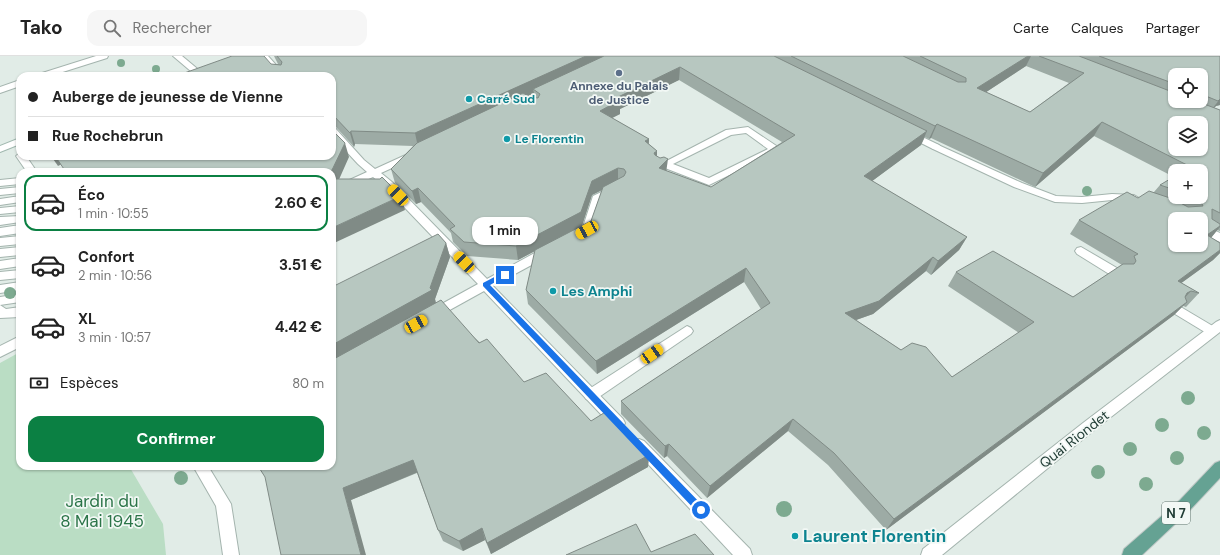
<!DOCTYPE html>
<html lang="fr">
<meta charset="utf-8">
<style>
body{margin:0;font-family:"DM Sans",sans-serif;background:#f6f6f6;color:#222;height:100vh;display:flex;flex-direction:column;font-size:15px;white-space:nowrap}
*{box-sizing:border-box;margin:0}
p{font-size:13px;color:#767676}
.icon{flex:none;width:22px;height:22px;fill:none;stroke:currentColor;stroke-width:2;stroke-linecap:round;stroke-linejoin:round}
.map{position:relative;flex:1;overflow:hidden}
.side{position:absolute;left:16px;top:112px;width:320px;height:302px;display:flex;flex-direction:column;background:#fff;border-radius:12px;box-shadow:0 1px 3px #0004}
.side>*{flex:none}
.hud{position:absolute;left:16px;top:16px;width:320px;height:88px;border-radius:12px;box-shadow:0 1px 3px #0004;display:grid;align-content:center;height:88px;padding:0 12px;background:#fff}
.controls{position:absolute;left:1168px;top:12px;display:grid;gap:8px}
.controls a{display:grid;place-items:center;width:40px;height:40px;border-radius:8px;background:#fff;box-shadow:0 1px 3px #0004;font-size:20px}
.end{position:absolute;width:18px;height:18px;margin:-9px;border:5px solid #1a73e8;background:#fff;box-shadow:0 0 0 2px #fff}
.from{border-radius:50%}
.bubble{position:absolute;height:28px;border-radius:12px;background:#fff;box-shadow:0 1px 3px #0004;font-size:13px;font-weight:700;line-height:28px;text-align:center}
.car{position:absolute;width:12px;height:24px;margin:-12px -6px;border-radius:5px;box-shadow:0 0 3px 1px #0007;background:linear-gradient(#f5c518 24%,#345 0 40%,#f5c518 0 76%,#345 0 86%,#f5c518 0)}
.hud b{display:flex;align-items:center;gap:14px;height:38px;font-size:15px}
.hud b+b{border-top:1px solid #e0e0e0}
.hud i{width:10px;height:10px;background:#222}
ul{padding:7px 0 0;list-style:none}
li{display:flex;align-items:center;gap:12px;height:56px;margin:0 8px 6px;padding:0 4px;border:2px solid transparent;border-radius:12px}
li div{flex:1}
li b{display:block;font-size:15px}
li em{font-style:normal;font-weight:700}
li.selected{border-color:#0b8043}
li>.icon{width:36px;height:36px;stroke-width:1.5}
.pay{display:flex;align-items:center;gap:10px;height:44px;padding:0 12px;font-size:15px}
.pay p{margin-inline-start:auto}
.button{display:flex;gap:8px;margin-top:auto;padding:8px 12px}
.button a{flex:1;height:46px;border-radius:12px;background:#0b8043;color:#fff;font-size:16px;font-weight:700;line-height:46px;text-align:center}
header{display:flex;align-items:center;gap:24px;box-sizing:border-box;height:56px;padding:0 20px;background:#fff;border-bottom:1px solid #e0e0e0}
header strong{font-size:19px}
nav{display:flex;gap:22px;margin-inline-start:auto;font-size:14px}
.search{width:280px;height:36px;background:#f6f6f6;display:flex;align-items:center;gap:10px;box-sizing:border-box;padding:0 14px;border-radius:12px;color:#767676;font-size:15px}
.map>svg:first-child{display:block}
.green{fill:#baddc4}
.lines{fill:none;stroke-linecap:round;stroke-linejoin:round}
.lane-casing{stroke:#a4b4ae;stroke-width:2}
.street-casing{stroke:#a4b4ae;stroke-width:2}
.secondary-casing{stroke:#a0b8af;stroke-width:2}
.primary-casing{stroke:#c1c9c7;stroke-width:2}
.lane{fill:#fff;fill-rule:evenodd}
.street{fill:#fff;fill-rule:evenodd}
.secondary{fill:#fff;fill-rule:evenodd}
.primary{fill:#65a293;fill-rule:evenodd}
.tree{fill:#7daa90}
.wall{fill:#9daba5;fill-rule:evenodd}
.shaded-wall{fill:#808b86}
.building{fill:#b7c7c0;stroke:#808b86;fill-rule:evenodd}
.route{fill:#1a73e8}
.service-dot{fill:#5c6f8a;stroke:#f2f8f5;stroke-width:1.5}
.culture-dot{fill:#0f9aa8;stroke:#f2f8f5;stroke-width:1.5}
.labels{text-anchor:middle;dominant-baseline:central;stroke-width:3.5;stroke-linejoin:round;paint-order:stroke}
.far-service-label{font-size:12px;font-weight:bold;fill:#4e5e75;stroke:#f2f8f5}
.far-culture-label{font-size:12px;font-weight:bold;fill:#0d838f;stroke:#f2f8f5;text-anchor:start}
.shield{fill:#f2f8f5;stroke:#60756f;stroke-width:1}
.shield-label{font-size:13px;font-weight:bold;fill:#213d36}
.culture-label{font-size:14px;font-weight:bold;fill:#0d838f;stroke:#f2f8f5;text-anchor:start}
.street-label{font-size:14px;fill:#213d36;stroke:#f2f8f5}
.near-park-label{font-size:17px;fill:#2b7448;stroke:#f2f8f5}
.near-culture-label{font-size:17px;font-weight:bold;fill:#0d838f;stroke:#f2f8f5;text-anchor:start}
</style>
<header>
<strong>Tako</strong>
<div class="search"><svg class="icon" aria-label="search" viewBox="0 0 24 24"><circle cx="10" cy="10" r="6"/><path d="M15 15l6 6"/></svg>Rechercher</div>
<nav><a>Carte</a><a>Calques</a><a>Partager</a></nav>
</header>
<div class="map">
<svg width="1220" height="499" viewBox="0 0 1220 499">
<rect width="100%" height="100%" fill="#e1ece7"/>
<!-- green -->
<polygon class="green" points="20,296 20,410 129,410 163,468 166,499 0,499 0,307"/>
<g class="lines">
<defs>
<g id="lane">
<path d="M748,71L778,91L780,93L778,95L709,129L665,112L660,114L655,111L726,74ZM746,77L768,93L709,122L673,108L731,79Z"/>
<polygon points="936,88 1022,127 1056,140 1082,141 1112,138 1134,139 1139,142 1134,145 1112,144 1082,147 1055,146 1014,131 933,93 931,91 933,89"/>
<polygon points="20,122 20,128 0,130 0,124"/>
<polygon points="614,130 619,133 602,144 591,177 583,177 582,174 593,140"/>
<polygon points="20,131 20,137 0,139 0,133"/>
<polygon points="20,140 20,146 0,149 0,143"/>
<polygon points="20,150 20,156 0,158 0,152"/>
<polygon points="20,160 20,166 0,169 0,161"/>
<polygon points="1201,168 1220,177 1220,186 1201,177"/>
<polygon points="20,169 20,177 0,180 0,172"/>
<polygon points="20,180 20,188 0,190 0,182"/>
<polygon points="20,191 20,199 0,201 0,193"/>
<polygon points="1081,191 1122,215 1124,218 1122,221 1114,221 1077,198 1075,195 1077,192"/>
<polygon points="20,202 20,210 0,213 0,205"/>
<polygon points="20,214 20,222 0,224 0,216"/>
<polygon points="20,226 20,234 0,237 0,229"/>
<polygon points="20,238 20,246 0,249 0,241"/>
<polygon points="0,249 6,253 20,251 20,261 0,262"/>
<polygon points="1179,250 1216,272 1218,275 1216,278 1212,280 1208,278 1175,258 1173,255 1175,252"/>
<polygon points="687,270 691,272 693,275 691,278 596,343 591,345 586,343 584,339 586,335"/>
</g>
<g id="street">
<polygon points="96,0 108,0 107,2 50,20 38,20 39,18"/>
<polygon points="173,0 182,0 200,15 199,17 193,17"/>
<polygon points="260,0 268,0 286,20 277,20"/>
<polygon points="20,24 20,30 0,37 0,31"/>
<polygon points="332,71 335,72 364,104 375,113 410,97 416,97 418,99 416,101 381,117 392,126 487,223 542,193 550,193 552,196 550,199 493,230 623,363 625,367 623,371 618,373 613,371 484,235 437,261 433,263 429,261 427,258 429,255 478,228 384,130 373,121 332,139 332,132 367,116 358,108 332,80"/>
<polygon points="910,75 939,89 941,91 939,93 933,93 907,80 905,78"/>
<polygon points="20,97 20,100 26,100 37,116 27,116 16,100"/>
<polygon points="1220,264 1220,276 1093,375 942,499 921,499 923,493 1083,367 1216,266"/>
<polygon points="20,280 20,291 0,301 0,290"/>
<polygon points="639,383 644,385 750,493 752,499 733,499 634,393 632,389 634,385"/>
<polygon points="193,410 208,410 228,443 231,448 239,499 223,499 216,450"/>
</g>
<polygon id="secondary" points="20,82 20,88 0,96 0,90"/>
<polygon id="primary" points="1220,405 1220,422 1190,454 1142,499 1122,499 1124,493 1180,444 1215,407"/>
</defs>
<!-- lane casing -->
<use href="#lane" class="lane-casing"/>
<!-- street casing -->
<use href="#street" class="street-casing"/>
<!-- secondary casing -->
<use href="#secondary" class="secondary-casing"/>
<!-- primary casing -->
<use href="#primary" class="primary-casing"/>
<!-- lane -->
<use href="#lane" class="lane"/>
<!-- street -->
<use href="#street" class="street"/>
<!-- secondary -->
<use href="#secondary" class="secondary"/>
<!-- primary -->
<use href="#primary" class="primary"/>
</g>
<!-- trees -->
<g class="tree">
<circle cx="121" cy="7" r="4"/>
<circle cx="156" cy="13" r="4"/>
<circle cx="1087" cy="135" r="5"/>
<circle cx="10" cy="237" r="6"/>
<circle cx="1188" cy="342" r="7"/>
<circle cx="1162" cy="369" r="7"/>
<circle cx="1204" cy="377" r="7"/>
<circle cx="1130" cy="393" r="7"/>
<circle cx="1177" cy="402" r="7"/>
<circle cx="1098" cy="416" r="7"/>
<circle cx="181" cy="422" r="7"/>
<circle cx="1146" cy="428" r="7"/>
<circle cx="784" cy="453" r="8"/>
</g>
<!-- wall -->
<g class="wall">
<path d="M274,0H1220V49L1216,50L1214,52L1220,54V175L1217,174L1211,182L1220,187V197L1213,204L1181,227L1199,237L1186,251L1183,250L1174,259L886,474L828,409L788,375L707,442L667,400L664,402L621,358V345L761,253L744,226L597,318L528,248L526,234L535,195L518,204L467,200L453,186L451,177L421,146L416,148L395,127L391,113L413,90L355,88L354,91L336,71L332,70V20L271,8H278ZM1026,10L1069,27L1030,56L986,36ZM1175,19H1201V45H1175ZM679,24L782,86L711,131L667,115L657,100V95L649,88V83L612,62L620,58V53ZM534,37V42L530,41L528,40ZM1094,80L1174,121L1160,129L1154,136L1138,142L1079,164L1070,178L1122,209L1073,241L956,216L948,230L1019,277L952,321L901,294L856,264L873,258L926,215L931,219L959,194L967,181L872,125L921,89L925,81L929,83L931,82L1035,131ZM1175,115H1201V141H1175ZM602,134L591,165L582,169L592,139Z"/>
<polygon points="446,187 450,201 435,243 436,247 524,326 649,399 648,411 491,498 485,484 463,495 443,485 438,474 417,417 351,444 265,421"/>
</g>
<!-- shaded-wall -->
<g class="shaded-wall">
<polygon points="586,0 614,0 533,33 534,37 418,91 415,77"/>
<polygon points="1028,0 1031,0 1026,10 971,46 977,32"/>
<polygon points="680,11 679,24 620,53 620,58 600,68 600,55 616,42"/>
<polygon points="1220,43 1220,49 1216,50 1208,58"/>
<polygon points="1102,66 1094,80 1035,131 1043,117"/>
<polygon points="937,68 931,82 929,83 935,70"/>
<polygon points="351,75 355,88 354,91 350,77"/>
<polygon points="927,75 921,89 860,134 864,120"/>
<polygon points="649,83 648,96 645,85"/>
<polygon points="345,87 349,101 337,128 332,131 332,116 329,116"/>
<polygon points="657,95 657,108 654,97"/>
<polygon points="51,100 56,100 62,108 58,110"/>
<polygon points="668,103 666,117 659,112"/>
<polygon points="618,112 618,126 592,139 582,170 518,204 516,190 592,125"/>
<polygon points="418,132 421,146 416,148 412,135"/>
<polygon points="401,140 405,154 332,188 332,172"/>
<polygon points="1220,170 1220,171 1210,183 1207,179"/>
<polygon points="967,181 959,194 931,219 938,205"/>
<polygon points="446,187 450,201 435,243 436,248 332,306 332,289 430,232"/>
<polygon points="1220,194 1220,197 1213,204 1165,239 1178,225"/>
<polygon points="933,201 926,215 873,258 839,270 845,257"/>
<polygon points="746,212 744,226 597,318 596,305"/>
<polygon points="1191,235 1178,249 1187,237"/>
<polygon points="1187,246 1174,259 886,474 894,463"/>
<polygon points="793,363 788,375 707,442 710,430"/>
<polygon points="669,388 667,400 664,402 665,390"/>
<polygon points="649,399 648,411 491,498 487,487"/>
<polygon points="413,404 418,416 351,444 366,499 361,499 343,432"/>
<polygon points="482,472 485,484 463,495 459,485"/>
</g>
<!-- building -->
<g class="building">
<polygon points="232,0 264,0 271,8 281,9 282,6 277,0 586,0 415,77 351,75 350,77 332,58 332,20 176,20"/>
<path d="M604,0H774L927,75L864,120L967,181L938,205L933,201L879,245L845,257L901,294L912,287L926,291L952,321L1034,266L956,216L993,195L1073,241L1123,208H1134L1136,205L1134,200L1138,198L1079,164L1127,136L1138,142L1149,135L1173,143L1188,151L1203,150L1201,146L1192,141H1201V115H1184L1191,111L1102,66L1043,117L937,68L935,70L791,0H903L958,26H966V22L920,0H1028L977,32L1030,56L1084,17L1039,0H1079L1175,37V45H1196L1220,54V157L1212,153V163L1220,168V170L1207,179L1220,187V194L1178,225L1199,237L1191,235L1187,237L1185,241L1187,246L894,463L834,397L793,363L710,430L669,388L665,390L621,345L770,247L746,212L596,305L526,234L535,194L591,165L603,131L624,120L626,116L624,113L618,112L592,125L581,156L516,190L464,186L450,173L455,170L418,132L412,135L391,113L417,87L523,37L530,41L538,42L540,38L533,33ZM680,11L795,79L711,131L659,112L668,103L664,101L660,102L655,99L654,97L657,95L645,85L649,83L600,55L620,44L616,42ZM1175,67H1201V93H1175ZM1175,163H1201V189H1175Z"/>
<polygon points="1099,0 1220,0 1220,43 1218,45 1201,38 1201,19 1175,19 1175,28"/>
<polygon points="332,74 345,87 332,114 329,116 66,116 55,100 332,100"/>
<polygon points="1175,120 1175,134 1160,129"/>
<polygon points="382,121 401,140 332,172 332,124 336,123 380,123"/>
<polygon points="438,178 446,187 430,232 432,234 332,289 332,231"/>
<polygon points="441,244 479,287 487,283 524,326 546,317 591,365 607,355 649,399 487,487 482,472 459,485 438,474 413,404 343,432 361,499 281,499 265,421 258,410 332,410 332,304"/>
<polygon points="636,468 651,496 695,478 714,499 566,499"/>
</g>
<!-- route -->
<polygon class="route" points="502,217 507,217 508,219 490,229 704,451 705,454 704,457 698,457 483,230 483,227"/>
<!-- markers -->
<circle class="service-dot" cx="619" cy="17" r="4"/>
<g class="culture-dot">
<circle cx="469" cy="43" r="4"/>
<circle cx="507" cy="83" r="4"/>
<circle cx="553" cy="235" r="4"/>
<circle cx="795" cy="480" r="4"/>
</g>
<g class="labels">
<!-- far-service labels -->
<g class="far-service-label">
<text x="619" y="30">Annexe du Palais<tspan x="619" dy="14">de Justice</tspan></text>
</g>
<!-- far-culture labels -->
<g class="far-culture-label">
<text x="477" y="43">Carré Sud</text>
<text x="515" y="83">Le Florentin</text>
</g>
<!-- shield labels -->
<rect class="shield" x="1162" y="446" width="28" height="22" rx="3"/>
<g class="shield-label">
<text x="1176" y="457">N 7</text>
</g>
<!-- culture labels -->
<g class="culture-label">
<text x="561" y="235">Les Amphi</text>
</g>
<!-- street labels -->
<g class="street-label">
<text transform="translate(1074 383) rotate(-38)">Quai Riondet</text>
</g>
<!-- near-park labels -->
<g class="near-park-label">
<text x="102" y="445">Jardin du<tspan x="102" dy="20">8 Mai 1945</tspan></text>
</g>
<!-- near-culture labels -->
<g class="near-culture-label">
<text x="803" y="480">Laurent Florentin</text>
</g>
</g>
</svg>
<div class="controls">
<a><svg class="icon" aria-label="locate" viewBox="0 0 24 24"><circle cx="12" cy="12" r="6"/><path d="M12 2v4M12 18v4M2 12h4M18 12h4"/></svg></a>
<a><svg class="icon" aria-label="layers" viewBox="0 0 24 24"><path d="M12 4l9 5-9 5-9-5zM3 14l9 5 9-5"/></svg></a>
<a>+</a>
<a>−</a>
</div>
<i class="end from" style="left:701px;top:454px"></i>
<i class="end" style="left:505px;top:219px"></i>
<div class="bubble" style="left:472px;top:161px;width:66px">1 min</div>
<i class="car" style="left:398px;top:139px;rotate:316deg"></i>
<i class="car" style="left:587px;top:174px;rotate:241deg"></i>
<i class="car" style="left:464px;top:206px;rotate:316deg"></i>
<i class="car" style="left:416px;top:268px;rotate:61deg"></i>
<i class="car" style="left:652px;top:298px;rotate:56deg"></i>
<div class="hud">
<b><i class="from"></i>Auberge de jeunesse de Vienne</b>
<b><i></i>Rue Rochebrun</b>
</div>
<section class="side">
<ul>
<li class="selected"><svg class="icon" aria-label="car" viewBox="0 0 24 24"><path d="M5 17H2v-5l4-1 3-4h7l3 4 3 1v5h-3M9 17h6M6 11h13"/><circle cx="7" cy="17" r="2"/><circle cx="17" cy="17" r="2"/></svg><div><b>Éco</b><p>1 min · 10:55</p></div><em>2.60 €</em></li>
<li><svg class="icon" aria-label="car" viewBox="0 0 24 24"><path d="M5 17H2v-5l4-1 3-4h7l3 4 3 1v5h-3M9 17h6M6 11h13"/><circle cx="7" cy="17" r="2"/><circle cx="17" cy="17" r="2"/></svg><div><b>Confort</b><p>2 min · 10:56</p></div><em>3.51 €</em></li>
<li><svg class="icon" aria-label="car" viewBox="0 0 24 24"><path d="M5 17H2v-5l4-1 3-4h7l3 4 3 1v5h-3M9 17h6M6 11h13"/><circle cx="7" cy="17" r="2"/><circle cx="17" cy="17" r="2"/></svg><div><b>XL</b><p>3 min · 10:57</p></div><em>4.42 €</em></li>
</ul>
<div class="pay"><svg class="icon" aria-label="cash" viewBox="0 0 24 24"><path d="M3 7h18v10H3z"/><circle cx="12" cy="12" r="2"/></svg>Espèces<p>80 m</p></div>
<div class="button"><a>Confirmer</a></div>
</section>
</div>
